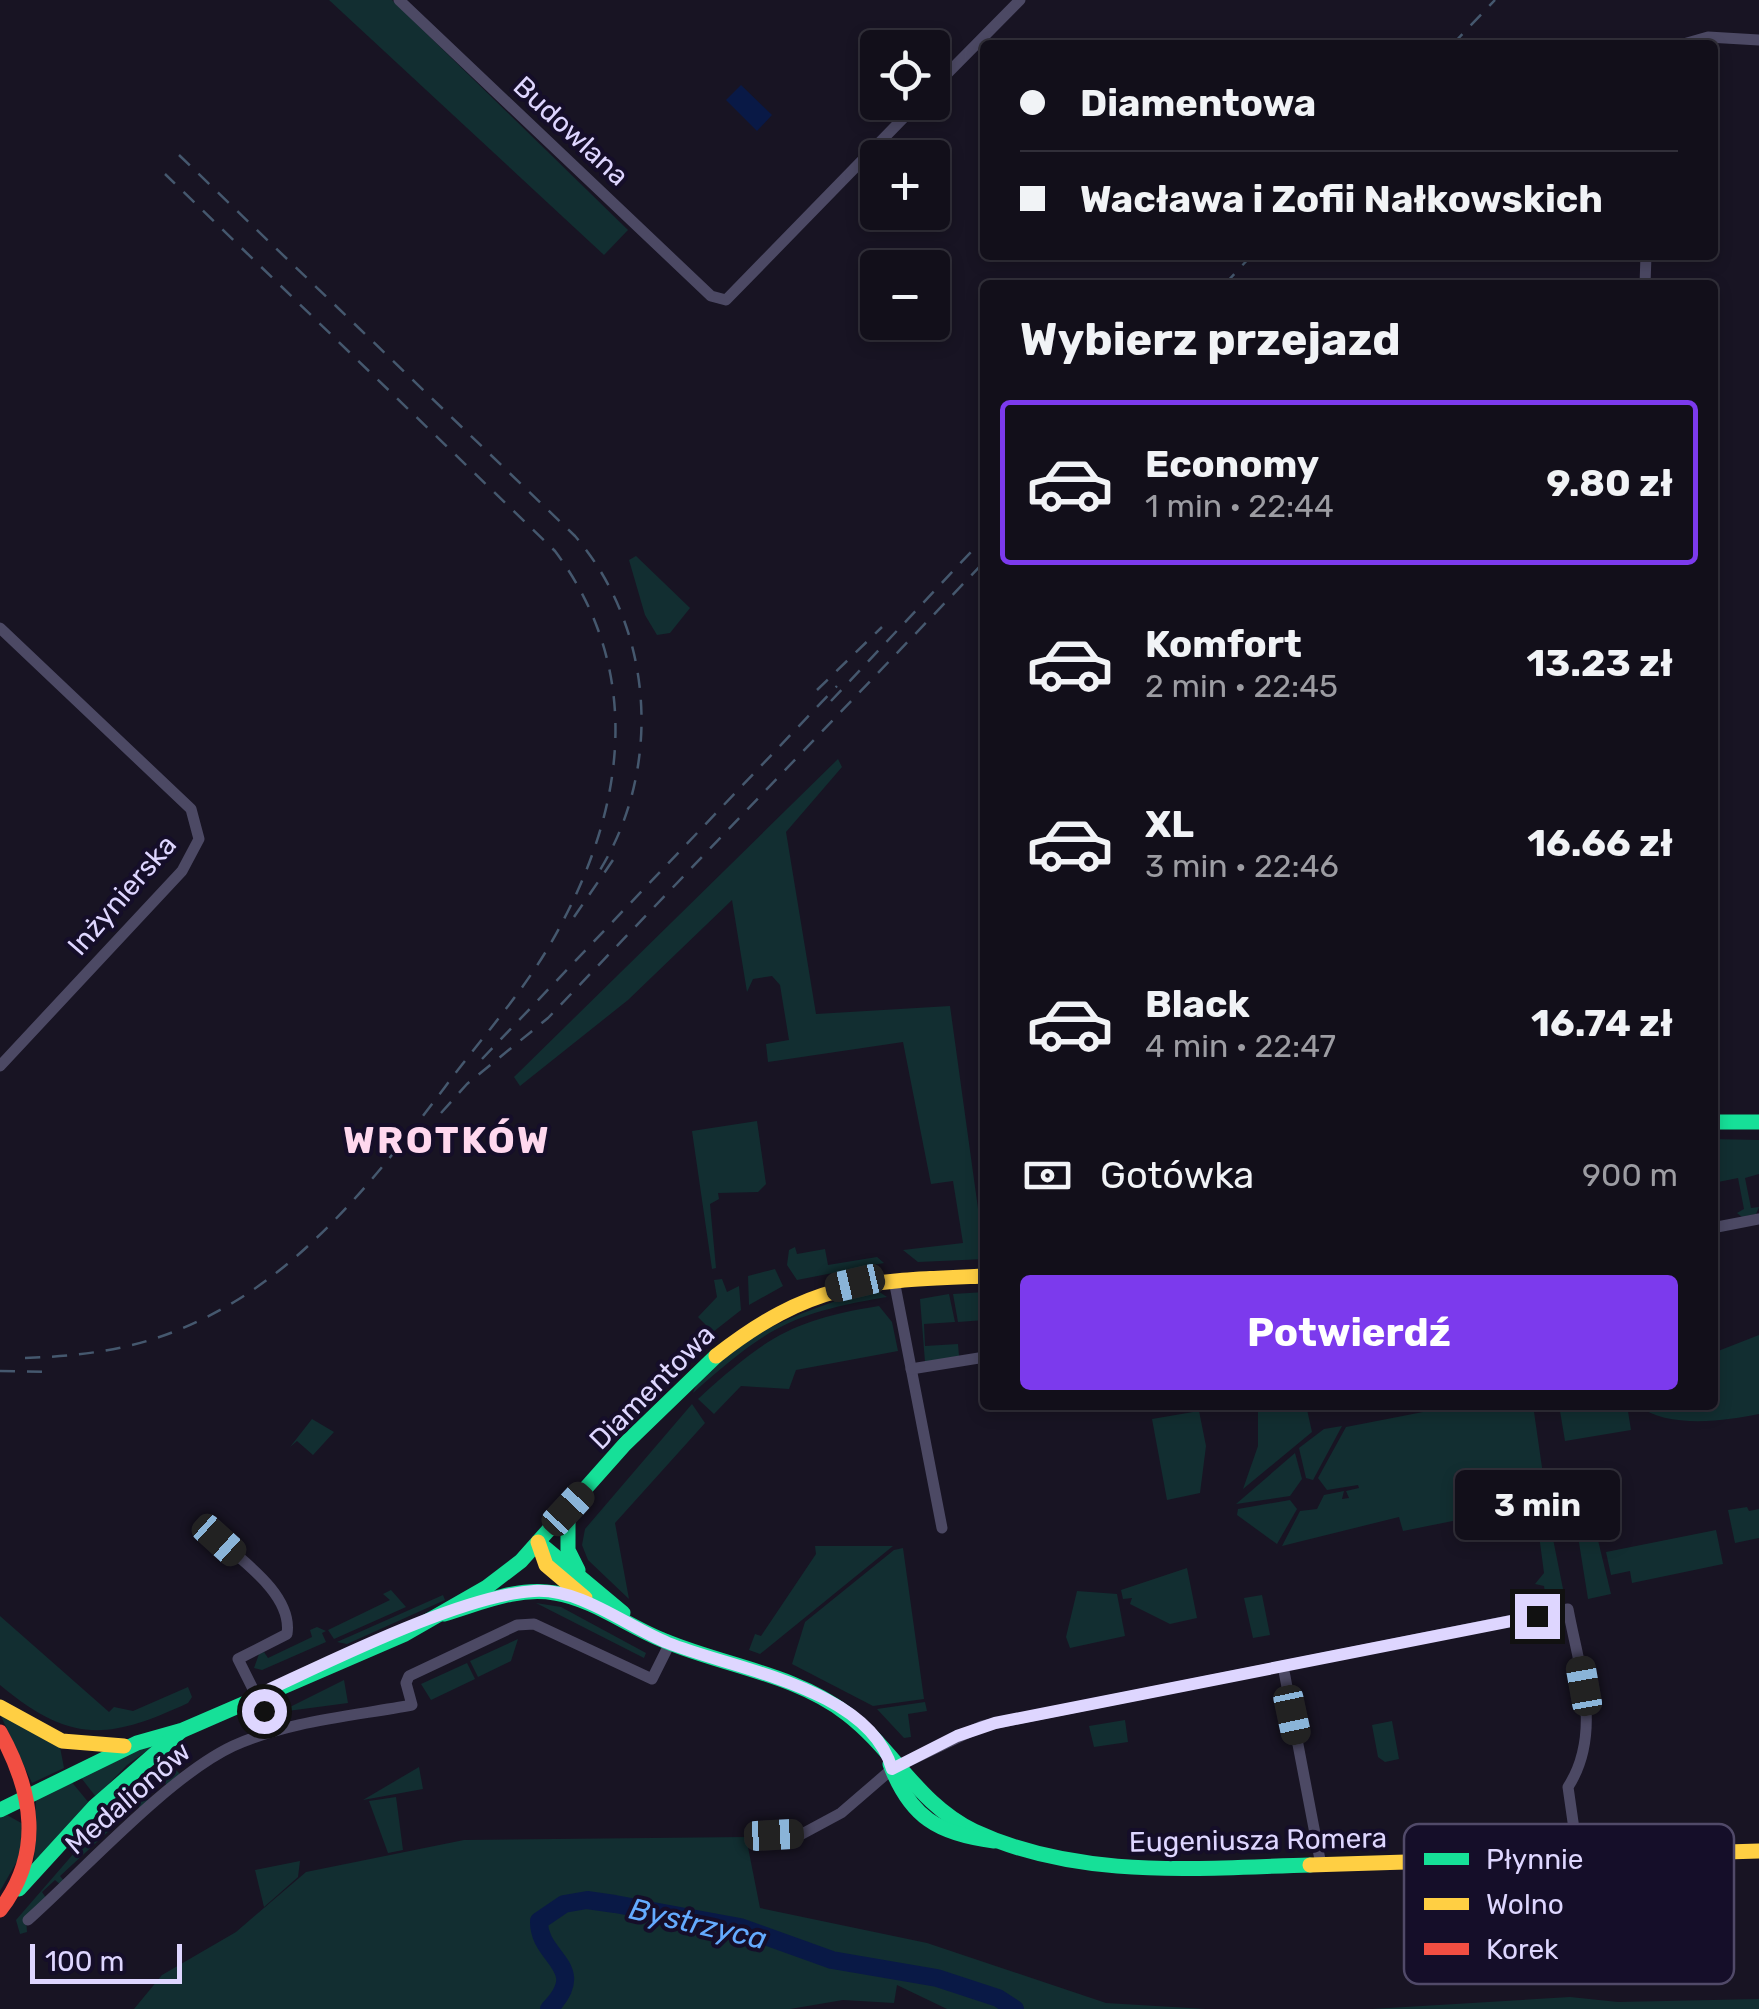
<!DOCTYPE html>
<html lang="pl">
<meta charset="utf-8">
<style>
body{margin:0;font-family:Rubik,sans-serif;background:#1f1d27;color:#f1f3f6;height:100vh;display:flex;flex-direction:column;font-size:38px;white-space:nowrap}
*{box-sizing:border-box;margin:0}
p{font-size:32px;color:#9c9ca2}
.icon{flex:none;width:55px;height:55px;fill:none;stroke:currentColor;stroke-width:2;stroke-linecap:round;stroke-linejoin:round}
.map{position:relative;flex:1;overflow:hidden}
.drawer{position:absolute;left:980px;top:280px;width:738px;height:1130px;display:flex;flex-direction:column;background:#120f1a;border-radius:10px;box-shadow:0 5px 15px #0003,0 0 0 2px #312f39}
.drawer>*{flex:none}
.top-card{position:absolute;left:980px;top:40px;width:738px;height:220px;border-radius:10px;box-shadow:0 5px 15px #0003,0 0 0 2px #312f39;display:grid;align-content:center;height:220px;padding:0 40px;background:#120f1a}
.tools{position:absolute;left:860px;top:30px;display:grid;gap:20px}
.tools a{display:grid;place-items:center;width:90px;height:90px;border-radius:10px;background:#120f1a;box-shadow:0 5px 15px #0003,0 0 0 2px #312f39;font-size:50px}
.scale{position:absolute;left:30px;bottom:25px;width:152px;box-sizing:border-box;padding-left:10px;border:5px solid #ded6ff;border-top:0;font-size:28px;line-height:35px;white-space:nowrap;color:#ded6ff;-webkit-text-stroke:8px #150e29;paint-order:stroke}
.end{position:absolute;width:45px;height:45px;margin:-22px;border:12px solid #ded6ff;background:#111;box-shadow:0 0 0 5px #111}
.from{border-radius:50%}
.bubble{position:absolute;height:70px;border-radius:10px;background:#120f1a;box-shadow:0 5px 15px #0003,0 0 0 2px #312f39;font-size:32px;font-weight:700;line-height:70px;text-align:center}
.car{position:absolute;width:30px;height:60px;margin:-30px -15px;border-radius:12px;box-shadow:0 0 8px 2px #0007;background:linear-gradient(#222 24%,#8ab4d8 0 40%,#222 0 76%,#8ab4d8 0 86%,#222 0)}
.top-card b{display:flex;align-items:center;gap:35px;height:95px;font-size:38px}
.top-card b+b{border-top:2px solid #312f39}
.top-card i{width:25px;height:25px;background:#f1f3f6}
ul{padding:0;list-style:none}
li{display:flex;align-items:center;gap:30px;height:165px;margin:0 20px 15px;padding:0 20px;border:5px solid transparent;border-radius:10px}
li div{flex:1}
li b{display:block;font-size:38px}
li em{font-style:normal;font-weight:700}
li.current{border-color:#7c3aed}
li>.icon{width:90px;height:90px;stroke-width:1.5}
h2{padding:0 40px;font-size:45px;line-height:120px}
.pay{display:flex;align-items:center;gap:25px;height:110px;padding:0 40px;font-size:38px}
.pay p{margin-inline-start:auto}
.cta{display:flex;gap:20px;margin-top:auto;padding:20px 40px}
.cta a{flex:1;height:115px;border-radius:10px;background:#7c3aed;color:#fff;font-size:40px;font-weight:700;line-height:115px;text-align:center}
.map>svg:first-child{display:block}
.green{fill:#122e31}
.water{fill:#091946}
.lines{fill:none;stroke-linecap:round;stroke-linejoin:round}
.river{stroke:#091946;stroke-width:18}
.street{stroke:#4c4964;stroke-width:11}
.fast{stroke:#16e098;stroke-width:15}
.slow{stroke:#ffcf43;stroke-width:15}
.jam{stroke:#f24e42;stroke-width:15}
.rail{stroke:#45586e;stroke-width:2.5;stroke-dasharray:15 12;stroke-linecap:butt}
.route{stroke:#ded6ff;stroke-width:12}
.labels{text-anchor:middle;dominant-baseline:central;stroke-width:8;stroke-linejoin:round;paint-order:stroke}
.street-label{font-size:28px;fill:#ded6ff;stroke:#150e29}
.water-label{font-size:30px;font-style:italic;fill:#64abff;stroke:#150e29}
.district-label{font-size:38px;font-weight:bold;letter-spacing:2.5px;fill:#ffd8ee;stroke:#150e29}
.key{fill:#150e29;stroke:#514a69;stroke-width:2.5}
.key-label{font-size:28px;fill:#ded6ff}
</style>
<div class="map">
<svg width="1759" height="2009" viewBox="0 0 1759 2009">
<rect width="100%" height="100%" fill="#181423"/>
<!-- green -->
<g class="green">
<polygon points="329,0 392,0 628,230 604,255"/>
<polygon points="636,556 690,608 670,633 657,635 645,615 629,560"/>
<polygon points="838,759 842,767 786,832 816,1014 950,1006 985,1259 918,1262 903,1250 963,1243 953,1181 931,1184 903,1042 768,1062 766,1044 789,1040 780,985 772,976 753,979 747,992 732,900 628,1000 520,1086 514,1077"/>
<polygon points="757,1121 766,1184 758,1192 718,1193 719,1199 710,1204 716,1268 712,1269 692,1131"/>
<polygon points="1712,1139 1759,1140 1759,1174 1745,1178 1751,1208 1759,1207 1756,1214 1742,1217 1737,1213 1744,1209 1738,1178 1713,1183"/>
<polygon points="795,1247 797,1254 825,1249 828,1265 877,1257 884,1263 797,1280 787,1265 789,1250"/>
<polygon points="775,1269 783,1286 749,1305 748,1276"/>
<polygon points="722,1279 727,1292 739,1286 741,1310 713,1332 698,1317 717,1297 714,1280"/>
<path d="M878,1291L887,1297C791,1313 766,1328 693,1393C709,1345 830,1297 878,1291Z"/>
<polygon points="985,1292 985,1320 958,1322 953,1294"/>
<polygon points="949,1294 955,1322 924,1324 925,1346 958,1344 959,1356 925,1362 920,1299"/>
<path d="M879,1306L892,1322L898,1351L796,1370L789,1389L741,1386L714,1414L698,1399C764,1339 790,1320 879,1306Z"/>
<path d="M1759,1335V1414C1726,1421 1666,1429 1638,1405H1712L1713,1353Z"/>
<polygon points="692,1404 705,1423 615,1523 629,1599 588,1560 582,1545 585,1529"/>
<polygon points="1258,1405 1306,1405 1312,1432 1243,1489 1258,1446"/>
<polygon points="1459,1405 1533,1405 1547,1502 1403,1531 1399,1517 1282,1546 1300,1511 1317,1509 1324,1495 1344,1491 1342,1499 1349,1498 1346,1491 1359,1488 1358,1485 1327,1490 1318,1478 1346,1427"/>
<polygon points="1559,1405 1627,1405 1631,1430 1565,1441"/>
<polygon points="1199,1411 1206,1446 1200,1493 1167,1500 1152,1419"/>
<polygon points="312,1419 334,1432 313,1455 297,1441 290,1447"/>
<polygon points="1342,1426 1313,1480 1306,1478 1299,1448 1324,1429"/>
<polygon points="1295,1453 1302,1479 1290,1496 1236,1504"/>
<polygon points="1290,1500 1297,1509 1277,1544 1237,1515 1238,1509"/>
<polygon points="1747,1507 1749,1511 1759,1509 1759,1538 1735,1543 1728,1510"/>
<polygon points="1547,1509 1564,1594 1562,1600 1541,1605 1538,1602 1546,1600 1544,1586 1535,1584 1544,1573 1536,1512"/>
<polygon points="1595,1528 1611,1594 1588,1599 1577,1530"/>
<polygon points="1716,1530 1723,1564 1632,1583 1630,1571 1611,1575 1606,1552"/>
<polygon points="815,1546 893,1546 760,1654 749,1650 755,1634 761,1636 816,1554"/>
<polygon points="903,1548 924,1699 873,1706 792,1664 805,1622 894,1550"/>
<polygon points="1187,1568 1197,1618 1170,1624 1130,1604 1132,1598 1123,1599 1121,1590"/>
<polygon points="391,1590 406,1607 334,1639 328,1630 390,1600 383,1594"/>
<polygon points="1077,1591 1117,1594 1125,1636 1070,1648 1066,1637"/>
<polygon points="443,1595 445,1600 347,1644 337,1642"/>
<polygon points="1262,1595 1270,1635 1253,1638 1244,1598"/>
<polygon points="536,1603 561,1607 646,1653 644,1658"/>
<path d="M0,1616L109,1712L114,1707L133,1711L188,1687L192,1697L188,1703C108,1740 71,1744 0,1685Z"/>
<polygon points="317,1627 326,1631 322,1633 326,1642 262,1670 254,1668 259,1654 264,1652 268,1658 312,1637 310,1630"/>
<polygon points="518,1639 511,1661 478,1677 470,1661"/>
<polygon points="467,1663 475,1679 431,1700 421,1684"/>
<polygon points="344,1680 348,1703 280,1712"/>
<polygon points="925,1702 927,1711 908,1714 911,1737 904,1738 877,1709"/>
<polygon points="0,1714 60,1747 64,1768 32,1783"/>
<polygon points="1125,1720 1128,1742 1094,1747 1089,1726"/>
<polygon points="1392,1721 1399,1759 1385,1762 1378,1757 1372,1725"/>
<polygon points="166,1737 127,1765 96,1797 79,1775"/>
<polygon points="419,1767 423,1789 363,1800"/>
<polygon points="176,1770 180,1774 168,1786 163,1781 145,1798 149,1803 142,1810 137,1805 60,1876 64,1881 61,1885 55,1880 42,1892 46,1898 26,1918 27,1932 20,1934 16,1920 101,1822"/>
<polygon points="70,1780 89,1803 34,1863 36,1797"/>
<polygon points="396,1797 403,1850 388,1853 369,1801"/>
<polygon points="7,1815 23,1824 20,1856 0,1891 0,1818"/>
<polygon points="746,1837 760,1908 927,1943 1106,2003 1206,2009 947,2009 897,1985 894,2003 843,2000 790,2009 134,2009 162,1975 236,1932 306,1872 464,1840"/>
<polygon points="300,1861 298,1877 264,1907 255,1870"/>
<polygon points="1570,1997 1618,2002 1759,1999 1759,2009 1372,2009"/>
</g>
<!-- water -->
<polygon class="water" points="741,85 772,115 757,131 726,100"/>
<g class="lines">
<!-- river -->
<path class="river" d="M549,2009C591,1966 538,1959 539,1921L564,1904L587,1900L615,1904L740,1927L832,1960L937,1978L998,1998L1015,2009"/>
<!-- street -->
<g class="street">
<polyline points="399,0 711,296 726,300 919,102"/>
<polyline points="1680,45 1708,37 1759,40"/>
<polyline points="932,89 1020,0"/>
<polyline points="1645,285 1646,255"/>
<polyline points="0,628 191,809 199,839 182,871 0,1066"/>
<polyline points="1712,1228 1759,1219"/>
<polyline points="894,1280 942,1528"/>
<polyline points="911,1369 985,1357"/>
<path d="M219,1540C244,1562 293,1596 287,1634L238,1659L274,1731"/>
<polyline points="1283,1666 1321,1865"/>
<path d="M774,1835L802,1834L841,1813L892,1769L982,1726L1568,1609C1579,1668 1603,1733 1568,1787L1578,1857"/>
<path d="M28,1920C84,1870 169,1776 233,1746C288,1721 353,1716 412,1705L406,1683L409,1676L517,1625L534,1624L652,1679L670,1643"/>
</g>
<!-- fast -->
<g class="fast">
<polyline points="1712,1122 1759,1122"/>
<polyline points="568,1509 568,1550 578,1570"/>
<polyline points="538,1542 623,1613"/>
<path d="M444,1614C479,1604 517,1586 555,1593C593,1599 629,1627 665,1641C725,1666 795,1674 847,1714C894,1750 918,1804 974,1831C1079,1880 1197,1868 1310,1865"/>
<path d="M890,1764C910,1817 938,1834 994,1841"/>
<polyline points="0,1810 137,1743 183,1730 405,1634 487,1587 521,1561 625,1444 716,1356"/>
<polyline points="19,1889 94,1807 181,1731"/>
</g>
<!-- slow -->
<g class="slow">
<path d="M716,1356C813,1280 868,1281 985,1276"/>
<polyline points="538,1542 546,1565 585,1598"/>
<polyline points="0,1707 62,1741 124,1746"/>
<polyline points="1310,1865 1759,1851"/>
</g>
<!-- jam -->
<path class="jam" d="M0,1732C33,1792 44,1853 0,1910"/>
<!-- rail -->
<g class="rail">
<polyline points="1452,45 1495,0"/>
<path d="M179,155L575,536C654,628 663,767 600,870"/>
<polyline points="1224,285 1252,255"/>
<polyline points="817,690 882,627"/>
<polyline points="831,701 985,537"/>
<polyline points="574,917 613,860"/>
<polyline points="482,1059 837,686"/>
<polyline points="441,1113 467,1084 548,1018 985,561"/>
<path d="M25,1358C107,1355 163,1344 234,1302C319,1251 385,1166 445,1087C479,1041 519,997 548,948C623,820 649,677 555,551L165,174"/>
<polyline points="0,1371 50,1372"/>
</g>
</g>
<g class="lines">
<!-- route -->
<path class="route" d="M264,1711L257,1695C327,1663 461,1595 534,1591C581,1588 626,1626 668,1643C736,1670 869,1688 892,1769L957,1736L995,1723L1537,1616"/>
</g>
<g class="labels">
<!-- street labels -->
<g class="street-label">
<text transform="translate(571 131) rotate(43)">Budowlana</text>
<text transform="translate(122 895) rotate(-49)">Inżynierska</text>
<text transform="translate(652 1387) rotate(-45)">Diamentowa</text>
<text transform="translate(128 1798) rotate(-41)">Medalionów</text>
<text transform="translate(1258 1840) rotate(-1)">Eugeniusza Romera</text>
</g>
<!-- water labels -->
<g class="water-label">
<text transform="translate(698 1924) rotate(13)">Bystrzyca</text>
</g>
<!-- district labels -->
<g class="district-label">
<text x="447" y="1140">WROTKÓW</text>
</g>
</g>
<!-- legend -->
<rect x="1404" y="1824" width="330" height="160" rx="15" class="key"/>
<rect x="1424" y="1853" width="45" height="12" fill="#16e098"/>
<rect x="1424" y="1898" width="45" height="12" fill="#ffcf43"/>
<rect x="1424" y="1943" width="45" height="12" fill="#f24e42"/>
<g class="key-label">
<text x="1486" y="1869">Płynnie</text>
<text x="1486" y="1914">Wolno</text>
<text x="1486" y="1959">Korek</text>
</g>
</svg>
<div class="tools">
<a><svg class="icon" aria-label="locate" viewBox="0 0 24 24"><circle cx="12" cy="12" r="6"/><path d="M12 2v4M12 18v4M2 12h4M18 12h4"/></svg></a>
<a>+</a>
<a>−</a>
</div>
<div class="scale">100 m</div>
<i class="end from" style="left:264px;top:1711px"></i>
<i class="end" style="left:1537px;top:1616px"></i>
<div class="bubble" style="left:1455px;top:1470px;width:165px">3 min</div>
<i class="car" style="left:855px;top:1283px;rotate:257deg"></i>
<i class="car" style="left:568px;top:1509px;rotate:43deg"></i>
<i class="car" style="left:219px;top:1540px;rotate:132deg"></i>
<i class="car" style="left:1584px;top:1686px;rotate:350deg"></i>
<i class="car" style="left:1292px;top:1715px;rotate:168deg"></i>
<i class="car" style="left:774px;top:1835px;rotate:87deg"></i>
<div class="top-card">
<b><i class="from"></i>Diamentowa</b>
<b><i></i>Wacława i Zofii Nałkowskich</b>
</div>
<section class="drawer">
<h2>Wybierz przejazd</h2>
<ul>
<li class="current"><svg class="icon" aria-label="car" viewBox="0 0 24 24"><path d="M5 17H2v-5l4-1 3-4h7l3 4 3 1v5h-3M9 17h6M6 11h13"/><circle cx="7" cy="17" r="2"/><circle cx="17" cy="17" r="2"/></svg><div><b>Economy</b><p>1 min · 22:44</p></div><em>9.80 zł</em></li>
<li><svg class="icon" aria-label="car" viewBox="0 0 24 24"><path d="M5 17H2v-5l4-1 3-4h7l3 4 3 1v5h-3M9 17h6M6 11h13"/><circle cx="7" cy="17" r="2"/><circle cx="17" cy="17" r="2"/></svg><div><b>Komfort</b><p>2 min · 22:45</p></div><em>13.23 zł</em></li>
<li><svg class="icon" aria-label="car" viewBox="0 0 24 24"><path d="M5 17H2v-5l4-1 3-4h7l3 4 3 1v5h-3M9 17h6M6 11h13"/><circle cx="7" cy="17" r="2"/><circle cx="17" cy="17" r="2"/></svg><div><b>XL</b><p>3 min · 22:46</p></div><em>16.66 zł</em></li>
<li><svg class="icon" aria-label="car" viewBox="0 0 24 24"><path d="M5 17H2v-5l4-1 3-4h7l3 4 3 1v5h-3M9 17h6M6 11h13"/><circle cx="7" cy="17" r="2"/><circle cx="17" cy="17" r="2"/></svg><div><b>Black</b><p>4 min · 22:47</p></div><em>16.74 zł</em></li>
</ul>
<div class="pay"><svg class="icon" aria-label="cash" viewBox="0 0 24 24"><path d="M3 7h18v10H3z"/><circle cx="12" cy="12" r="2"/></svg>Gotówka<p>900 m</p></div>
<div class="cta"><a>Potwierdź</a></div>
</section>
</div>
